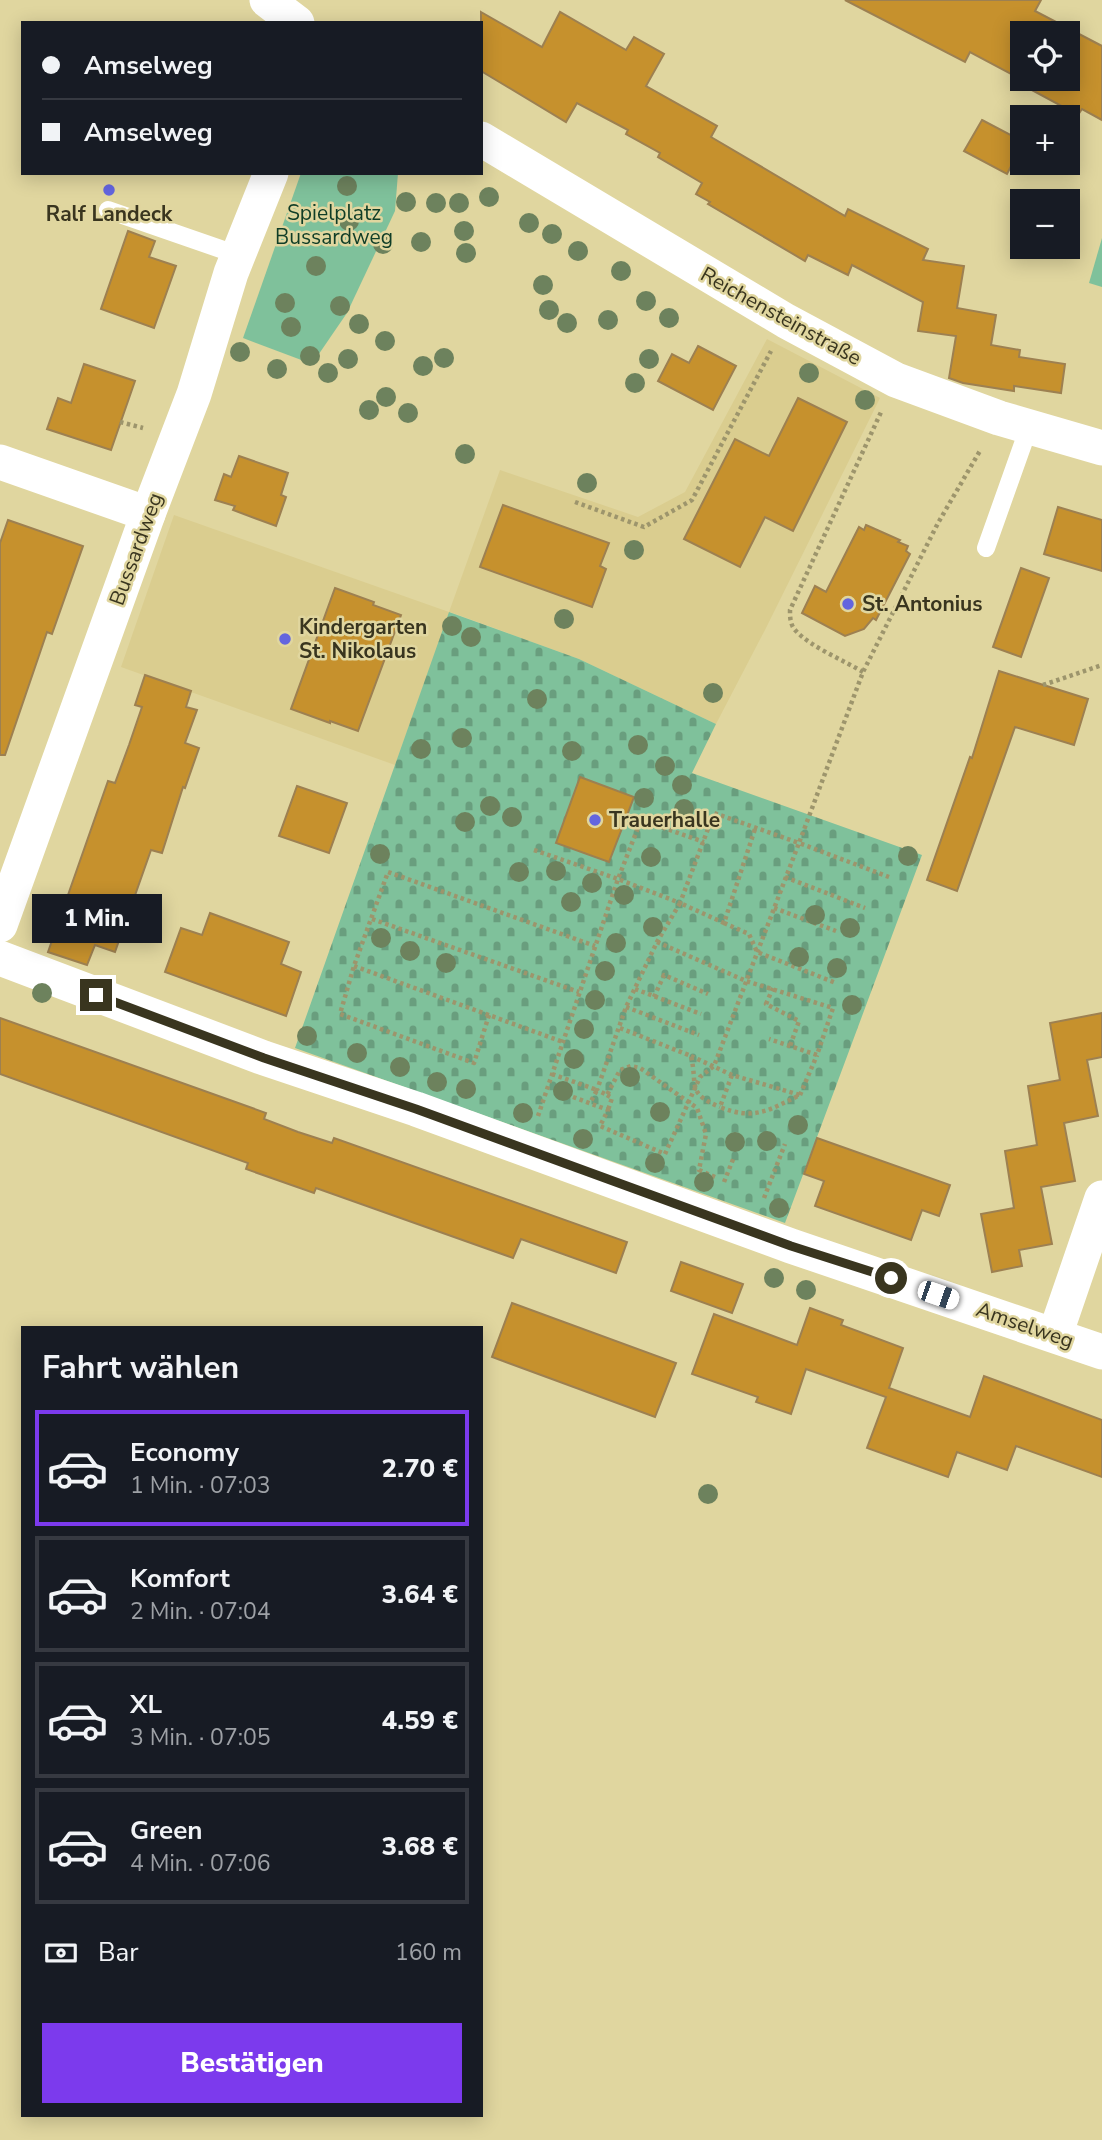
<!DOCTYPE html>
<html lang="de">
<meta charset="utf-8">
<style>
body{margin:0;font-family:"Nunito Sans",sans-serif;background:#242831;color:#f1f3f6;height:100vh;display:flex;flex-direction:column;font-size:26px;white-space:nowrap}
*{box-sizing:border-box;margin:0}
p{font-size:23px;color:#9ea1a6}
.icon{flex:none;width:38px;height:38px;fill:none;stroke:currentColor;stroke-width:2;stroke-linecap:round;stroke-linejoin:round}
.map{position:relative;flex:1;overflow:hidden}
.drawer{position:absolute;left:21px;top:1326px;width:462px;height:791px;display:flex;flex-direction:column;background:#171b24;border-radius:0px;box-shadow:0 4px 18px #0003}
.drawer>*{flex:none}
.hud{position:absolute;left:21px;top:21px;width:462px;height:154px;border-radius:0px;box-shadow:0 4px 18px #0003;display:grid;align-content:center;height:154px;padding:0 21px;background:#171b24}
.tools{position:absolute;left:1010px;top:21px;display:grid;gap:14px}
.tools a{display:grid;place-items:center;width:70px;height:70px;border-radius:0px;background:#171b24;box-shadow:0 4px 18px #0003;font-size:35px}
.end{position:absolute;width:32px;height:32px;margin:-16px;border:9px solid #39351f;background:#fff;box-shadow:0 0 0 4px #fff}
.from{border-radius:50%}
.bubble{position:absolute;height:49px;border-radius:0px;background:#171b24;box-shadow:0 4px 18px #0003;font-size:23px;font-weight:800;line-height:49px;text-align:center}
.car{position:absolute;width:21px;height:42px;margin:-21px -10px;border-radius:9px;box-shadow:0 0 5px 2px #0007;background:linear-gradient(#fff 24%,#345 0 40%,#fff 0 76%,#345 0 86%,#fff 0)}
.hud b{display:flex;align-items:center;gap:24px;height:66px;font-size:26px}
.hud b+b{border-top:2px solid #363941}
.hud i{width:18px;height:18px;background:#f1f3f6}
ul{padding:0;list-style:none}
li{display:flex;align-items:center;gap:21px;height:116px;margin:0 14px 10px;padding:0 7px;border:4px solid #363941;border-radius:0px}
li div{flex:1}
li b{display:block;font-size:26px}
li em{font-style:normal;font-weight:800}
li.active{border-color:#7c3aed}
li>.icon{width:63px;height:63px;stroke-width:1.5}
h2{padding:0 21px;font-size:32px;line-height:84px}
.pay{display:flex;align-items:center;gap:18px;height:77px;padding:0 21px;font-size:26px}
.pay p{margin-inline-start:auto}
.action{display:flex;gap:14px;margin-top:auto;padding:14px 21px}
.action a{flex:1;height:80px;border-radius:0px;background:#7c3aed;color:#fff;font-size:28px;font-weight:800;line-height:80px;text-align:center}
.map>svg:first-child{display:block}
.built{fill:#dacd8f}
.green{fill:#7fc19b}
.cemetery{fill:url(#cemetery-stones)}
.building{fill:#c6912d;stroke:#9d8051;stroke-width:2;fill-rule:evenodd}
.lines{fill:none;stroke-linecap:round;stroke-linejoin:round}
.path{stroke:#9d956c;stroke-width:4.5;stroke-dasharray:3.5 3.5;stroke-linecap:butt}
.service{stroke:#fff;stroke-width:18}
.minor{stroke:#fff;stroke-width:35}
.tree{fill:#6d825d}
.route{stroke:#39351f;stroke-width:9}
.poi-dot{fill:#6365de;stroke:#e0d69f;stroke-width:2.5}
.labels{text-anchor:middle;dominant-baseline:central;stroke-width:5;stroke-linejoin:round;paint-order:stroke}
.park-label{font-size:21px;fill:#0f3d27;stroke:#e0d69f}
.poi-label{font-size:21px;font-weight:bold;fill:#39351f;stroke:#e0d69f;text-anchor:start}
.street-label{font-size:21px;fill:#39351f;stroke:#e0d69f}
</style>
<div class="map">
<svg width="1102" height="2140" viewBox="0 0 1102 2140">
<defs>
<pattern id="cemetery-stones" width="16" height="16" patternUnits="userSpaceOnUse" patternTransform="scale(1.75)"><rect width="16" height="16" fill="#7fc19b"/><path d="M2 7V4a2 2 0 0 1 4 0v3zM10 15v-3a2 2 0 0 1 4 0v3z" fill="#699e7e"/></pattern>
</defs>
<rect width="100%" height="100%" fill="#e0d69f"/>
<!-- built -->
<polygon class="built" points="767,339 880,398 766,628 716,724 579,659 450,612 395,765 121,667 174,515 449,612 500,470 638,517 685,492"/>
<!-- green -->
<g class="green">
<polygon points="301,173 398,173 395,211 347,313 312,364 243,338"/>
<polygon points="1102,238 1102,287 1089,283"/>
</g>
<!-- cemetery -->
<polygon class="cemetery" points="449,612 579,659 716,724 692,773 922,855 785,1223 295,1048"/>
<!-- building -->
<g class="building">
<path d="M845,0H1041L1035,11L1102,46V120L1082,109L1078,115L1030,89L1032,85L970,52L965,62ZM1022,33H1068V79H1022Z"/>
<polygon points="481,12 542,47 560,12 626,50 634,37 664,54 646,86 717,126 711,137 845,216 848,209 928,249 923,260 964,266 957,308 996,315 991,345 1020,350 1019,357 1065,364 1061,393 1014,386 1014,391 963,383 949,378 956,336 918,331 923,302 852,265 848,275 808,255 805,261 708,204 710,202 696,194 702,183 658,157 660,153 626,134 628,130 577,103 566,122 481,71"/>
<polygon points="982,120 1022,141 1022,145 1007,174 964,151"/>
<polygon points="128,231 155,241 149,257 176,266 154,328 101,309"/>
<polygon points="698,346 736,366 713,410 658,381 672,354 689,363"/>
<polygon points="84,364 135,381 111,450 47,429 58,398 71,403"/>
<polygon points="798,398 847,422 793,531 765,517 740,567 684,539 735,439 769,456"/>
<polygon points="239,456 288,473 281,495 286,497 276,526 233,510 235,506 215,500 224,474 231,477"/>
<polygon points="503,505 609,543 600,566 606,569 592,607 480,567"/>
<polygon points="1058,507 1102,520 1102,571 1044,554"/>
<polygon points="8,520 83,546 52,634 47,632 5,755 0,755 0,543"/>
<polygon points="866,525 900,540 898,542 908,546 906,551 910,554 876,620 873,618 864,629 845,636 802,613 815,586 826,592 859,527 864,530"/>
<polygon points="1021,568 1049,578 1021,657 993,647"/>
<polygon points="335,588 374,602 373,605 401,615 358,731 330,721 330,723 291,709"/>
<polygon points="999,671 1088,699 1074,745 1015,727 957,891 927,880 970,757 972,758"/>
<polygon points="145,675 191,691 186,707 197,710 185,743 199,748 185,788 183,787 162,853 151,850 115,952 95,945 87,965 48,952 108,781 115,783 129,745 142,707 135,705"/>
<polygon points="580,777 634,797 609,862 556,843"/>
<polygon points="297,786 347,803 329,853 279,836"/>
<polygon points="210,913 289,942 281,964 301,972 286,1016 165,972 181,928 202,935"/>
<polygon points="1102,1013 1102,1057 1087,1060 1098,1116 1064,1123 1075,1181 1041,1187 1052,1244 1019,1250 1022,1266 992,1272 981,1214 1014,1208 1005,1151 1037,1145 1028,1086 1060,1080 1050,1023"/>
<polygon points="0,1018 266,1113 264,1119 298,1132 332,1143 334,1138 627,1242 616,1273 521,1239 513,1258 316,1188 314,1193 246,1169 248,1163 0,1074"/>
<polygon points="817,1138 950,1185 939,1216 922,1210 911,1240 815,1206 824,1181 804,1174"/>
<polygon points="681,1262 743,1284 732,1313 671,1291"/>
<polygon points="512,1303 676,1363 655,1417 492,1357"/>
<polygon points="810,1308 843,1320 841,1325 903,1348 889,1388 970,1417 984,1376 1102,1420 1102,1477 1016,1446 1007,1470 957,1452 948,1477 867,1448 886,1397 806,1369 791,1414 756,1402 758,1397 692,1374 714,1314 797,1345"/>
</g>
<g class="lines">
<!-- path -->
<g class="path">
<polyline points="120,422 143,428"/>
<polyline points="575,502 644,527 692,500 771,351"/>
<path d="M863,672C843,660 811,647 796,631C790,625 790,617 790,610L882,410"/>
<polyline points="1043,685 1102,665"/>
<polyline points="534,850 618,879 680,903 714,813 799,843 863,672 938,523 981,449"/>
<polyline points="785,877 865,908"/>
<polyline points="774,908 836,931"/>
<polyline points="372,919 579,992"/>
<polyline points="724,923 749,934 757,952 836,983"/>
<polyline points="657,942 746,981 833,1008 817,1055 769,1039"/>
<polyline points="354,966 563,1042"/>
<polyline points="773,988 766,1004 799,1021 790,1046"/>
<polyline points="635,989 701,1014"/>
<polyline points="654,997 664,975 708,994"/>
<polyline points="626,1007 699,1035"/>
<polyline points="489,1015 474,1063 340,1014 354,966 388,872 595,946"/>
<path d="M620,1028L691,1056C698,1086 686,1093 720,1107"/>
<path d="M691,1056L732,1075L800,1095C769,1110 754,1121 720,1107L732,1075"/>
<polyline points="552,1074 597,1090 590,1103"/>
<polyline points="607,1095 612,1098 608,1110"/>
<polyline points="800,1095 817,1055"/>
<polyline points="573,1097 608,1110 600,1126 665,1154 700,1077 714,1066 799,843 889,877"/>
<polyline points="538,1116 618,879 641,820 704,842"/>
<polyline points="715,1177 699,1170 706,1134 697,1108 640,1068 631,1066 620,1070 607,1095 597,1090 626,1007 657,942 680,903 724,923 755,829"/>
<polyline points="724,1182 734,1157"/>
<polyline points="764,1198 785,1144"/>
</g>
<!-- service -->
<g class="service">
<polyline points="108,210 238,255"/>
<polyline points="986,548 1029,427"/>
</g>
<!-- minor -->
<g class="minor">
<polyline points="267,0 297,23"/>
<polyline points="481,139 786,321 896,380 999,418 1102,448"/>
<polyline points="0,462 148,514"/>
<polyline points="0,925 148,514 194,394 231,273 271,173"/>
<polyline points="0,958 264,1058 416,1109 791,1246 1102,1352"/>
<polyline points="1055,1335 1102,1198"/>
</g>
</g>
<!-- trees -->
<g class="tree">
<circle cx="347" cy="186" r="10"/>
<circle cx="489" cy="197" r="10"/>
<circle cx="406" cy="202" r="10"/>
<circle cx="436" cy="203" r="10"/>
<circle cx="459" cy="203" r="10"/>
<circle cx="349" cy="221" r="10"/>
<circle cx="529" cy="223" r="10"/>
<circle cx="464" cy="231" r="10"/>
<circle cx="552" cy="234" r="10"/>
<circle cx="421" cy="242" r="10"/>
<circle cx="383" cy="244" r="10"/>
<circle cx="578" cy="251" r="10"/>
<circle cx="466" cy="253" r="10"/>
<circle cx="316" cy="266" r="10"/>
<circle cx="621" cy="271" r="10"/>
<circle cx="543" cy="285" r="10"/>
<circle cx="646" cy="301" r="10"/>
<circle cx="285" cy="303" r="10"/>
<circle cx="340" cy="306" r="10"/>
<circle cx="549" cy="310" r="10"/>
<circle cx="669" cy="318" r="10"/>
<circle cx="608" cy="320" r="10"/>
<circle cx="567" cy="323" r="10"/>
<circle cx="359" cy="324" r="10"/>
<circle cx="291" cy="327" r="10"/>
<circle cx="385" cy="341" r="10"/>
<circle cx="240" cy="352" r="10"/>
<circle cx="310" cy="356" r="10"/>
<circle cx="444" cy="358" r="10"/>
<circle cx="348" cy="359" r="10"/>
<circle cx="649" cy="359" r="10"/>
<circle cx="423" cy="366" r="10"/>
<circle cx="277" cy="369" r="10"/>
<circle cx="328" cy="373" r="10"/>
<circle cx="809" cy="373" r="10"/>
<circle cx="635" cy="383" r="10"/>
<circle cx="386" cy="397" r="10"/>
<circle cx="865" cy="400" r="10"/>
<circle cx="369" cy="410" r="10"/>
<circle cx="408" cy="413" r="10"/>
<circle cx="465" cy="454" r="10"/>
<circle cx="587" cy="483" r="10"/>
<circle cx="634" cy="550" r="10"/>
<circle cx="564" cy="619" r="10"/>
<circle cx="452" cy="626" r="10"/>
<circle cx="471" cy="637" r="10"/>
<circle cx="713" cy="693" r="10"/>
<circle cx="537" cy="699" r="10"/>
<circle cx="462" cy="738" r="10"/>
<circle cx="638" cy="745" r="10"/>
<circle cx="421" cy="749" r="10"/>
<circle cx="572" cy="751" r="10"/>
<circle cx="665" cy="766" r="10"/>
<circle cx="682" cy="785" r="10"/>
<circle cx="644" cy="798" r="10"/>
<circle cx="490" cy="806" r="10"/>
<circle cx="684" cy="809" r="10"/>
<circle cx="512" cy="817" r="10"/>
<circle cx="465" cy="822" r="10"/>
<circle cx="380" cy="854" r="10"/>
<circle cx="908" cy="856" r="10"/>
<circle cx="651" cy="857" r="10"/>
<circle cx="556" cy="871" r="10"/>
<circle cx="519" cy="872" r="10"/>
<circle cx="592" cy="883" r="10"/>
<circle cx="624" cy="895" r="10"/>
<circle cx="571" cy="902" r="10"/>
<circle cx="815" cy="915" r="10"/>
<circle cx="653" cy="927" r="10"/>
<circle cx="850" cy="928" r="10"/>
<circle cx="381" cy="938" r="10"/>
<circle cx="616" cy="943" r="10"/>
<circle cx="410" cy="951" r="10"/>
<circle cx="799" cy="957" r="10"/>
<circle cx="446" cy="963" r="10"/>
<circle cx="837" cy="968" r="10"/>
<circle cx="605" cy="971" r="10"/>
<circle cx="42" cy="993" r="10"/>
<circle cx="595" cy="1000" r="10"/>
<circle cx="852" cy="1005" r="10"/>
<circle cx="584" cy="1029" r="10"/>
<circle cx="307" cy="1036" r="10"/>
<circle cx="357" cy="1053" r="10"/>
<circle cx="574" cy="1059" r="10"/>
<circle cx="400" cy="1067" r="10"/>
<circle cx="630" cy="1077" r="10"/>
<circle cx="437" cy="1082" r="10"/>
<circle cx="466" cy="1089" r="10"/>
<circle cx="563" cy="1091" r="10"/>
<circle cx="660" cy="1112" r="10"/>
<circle cx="523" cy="1113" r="10"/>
<circle cx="798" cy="1125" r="10"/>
<circle cx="583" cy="1139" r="10"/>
<circle cx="767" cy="1141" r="10"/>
<circle cx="735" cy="1142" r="10"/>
<circle cx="655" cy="1163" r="10"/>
<circle cx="704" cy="1182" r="10"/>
<circle cx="779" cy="1208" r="10"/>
<circle cx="774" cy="1278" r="10"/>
<circle cx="806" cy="1290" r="10"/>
<circle cx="708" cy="1494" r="10"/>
</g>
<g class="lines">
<!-- route -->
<polyline class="route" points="96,995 264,1058 416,1109 791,1246 891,1278"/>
</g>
<!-- markers -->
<g class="poi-dot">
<circle cx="109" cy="190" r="7"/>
<circle cx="848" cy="604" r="7"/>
<circle cx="285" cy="639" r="7"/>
<circle cx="595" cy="820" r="7"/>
</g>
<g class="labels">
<!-- park labels -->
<g class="park-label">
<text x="334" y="213">Spielplatz<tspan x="334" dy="24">Bussardweg</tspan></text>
</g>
<!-- poi labels -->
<g class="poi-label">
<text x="109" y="214" text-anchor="middle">Ralf Landeck</text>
<text x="862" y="604">St. Antonius</text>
<text x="299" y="627">Kindergarten<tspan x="299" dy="24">St. Nikolaus</tspan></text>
<text x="609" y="820">Trauerhalle</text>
</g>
<!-- street labels -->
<g class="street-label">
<text transform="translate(781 316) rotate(29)">Reichensteinstraße</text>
<text transform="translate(136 549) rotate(-70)">Bussardweg</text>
<text transform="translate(1025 1325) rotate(19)">Amselweg</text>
</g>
</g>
</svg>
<div class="tools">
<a><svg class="icon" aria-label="locate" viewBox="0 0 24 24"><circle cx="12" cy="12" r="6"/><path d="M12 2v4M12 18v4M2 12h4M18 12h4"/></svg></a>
<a>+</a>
<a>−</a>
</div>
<i class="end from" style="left:891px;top:1278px"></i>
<i class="end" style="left:96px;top:995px"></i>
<div class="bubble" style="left:32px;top:894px;width:130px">1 Min.</div>
<i class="car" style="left:938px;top:1295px;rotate:109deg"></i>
<div class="hud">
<b><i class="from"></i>Amselweg</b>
<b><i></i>Amselweg</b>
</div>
<section class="drawer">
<h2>Fahrt wählen</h2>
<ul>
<li class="active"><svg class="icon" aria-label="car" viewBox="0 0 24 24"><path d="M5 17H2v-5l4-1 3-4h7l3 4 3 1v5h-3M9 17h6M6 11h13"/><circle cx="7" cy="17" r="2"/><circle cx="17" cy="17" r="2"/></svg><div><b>Economy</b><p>1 Min. · 07:03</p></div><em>2.70 €</em></li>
<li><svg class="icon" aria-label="car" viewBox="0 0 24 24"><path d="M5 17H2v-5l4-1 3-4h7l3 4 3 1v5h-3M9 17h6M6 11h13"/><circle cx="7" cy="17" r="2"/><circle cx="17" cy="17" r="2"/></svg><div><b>Komfort</b><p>2 Min. · 07:04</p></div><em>3.64 €</em></li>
<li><svg class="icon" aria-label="car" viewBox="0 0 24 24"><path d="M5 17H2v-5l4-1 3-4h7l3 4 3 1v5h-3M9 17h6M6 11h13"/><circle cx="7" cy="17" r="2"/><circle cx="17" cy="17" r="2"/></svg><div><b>XL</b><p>3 Min. · 07:05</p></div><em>4.59 €</em></li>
<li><svg class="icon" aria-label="car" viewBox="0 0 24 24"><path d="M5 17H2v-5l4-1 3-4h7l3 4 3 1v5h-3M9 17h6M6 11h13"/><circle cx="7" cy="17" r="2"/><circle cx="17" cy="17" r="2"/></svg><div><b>Green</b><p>4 Min. · 07:06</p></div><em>3.68 €</em></li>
</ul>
<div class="pay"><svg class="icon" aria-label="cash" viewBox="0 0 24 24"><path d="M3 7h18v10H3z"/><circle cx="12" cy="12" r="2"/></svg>Bar<p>160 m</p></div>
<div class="action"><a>Bestätigen</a></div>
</section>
</div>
